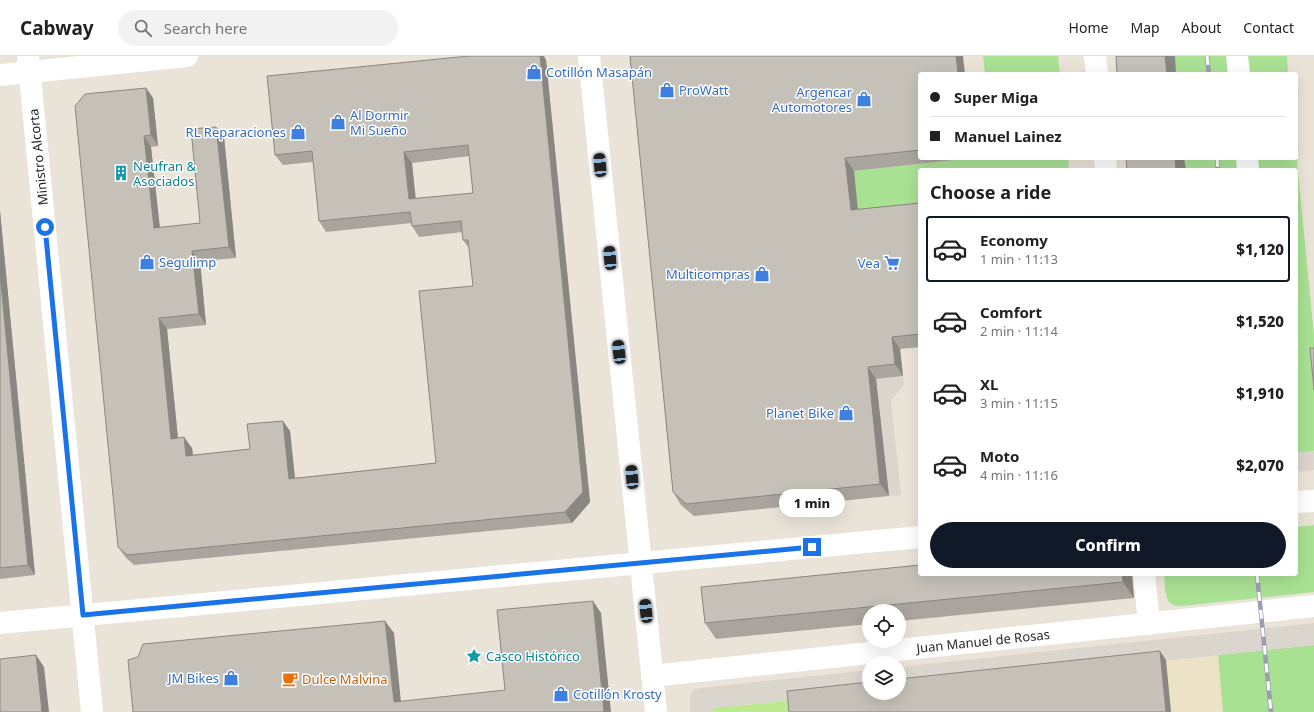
<!DOCTYPE html>
<meta charset="utf-8">
<style>
body{margin:0;font-family:"Noto Sans",sans-serif;background:#f2f2f2;color:#202124;height:100vh;display:flex;flex-direction:column;font-size:15px;white-space:nowrap}
*{box-sizing:border-box;margin:0}
p{font-size:13px;color:#757577}
.icon{flex:none;width:22px;height:22px;fill:none;stroke:currentColor;stroke-width:2;stroke-linecap:round;stroke-linejoin:round}
.map{position:relative;flex:1;overflow:hidden}
.sheet{position:absolute;left:918px;top:112px;width:380px;height:408px;display:flex;flex-direction:column;background:#fff;border-radius:4px;box-shadow:0 4px 16px #0002}
.sheet>*{flex:none}
.guide{position:absolute;left:918px;top:16px;width:380px;height:88px;border-radius:4px;box-shadow:0 4px 16px #0002;display:grid;align-content:center;height:88px;padding:0 12px;background:#fff}
.fabs{position:absolute;left:862px;top:548px;display:grid;gap:8px}
.fabs a{display:grid;place-items:center;width:44px;height:44px;border-radius:50%;background:#fff;box-shadow:0 4px 16px #0002;font-size:20px}
.end{position:absolute;width:18px;height:18px;margin:-9px;border:5px solid #1a73e8;background:#fff;box-shadow:0 0 0 2px #fff}
.from{border-radius:50%}
.bubble{position:absolute;height:28px;border-radius:14px;background:#fff;box-shadow:0 4px 16px #0002;font-size:13px;font-weight:800;line-height:28px;text-align:center}
.car{position:absolute;width:12px;height:24px;margin:-12px -6px;border-radius:5px;box-shadow:0 0 3px 1px #0007;background:linear-gradient(#222 24%,#8ab4d8 0 40%,#222 0 76%,#8ab4d8 0 86%,#222 0)}
.guide b{display:flex;align-items:center;gap:14px;height:38px;font-size:15px}
.guide b+b{border-top:1px solid #e0e0e0}
.guide i{width:10px;height:10px;background:#202124}
ul{padding:0;list-style:none}
li{display:flex;align-items:center;gap:12px;height:66px;margin:0 8px 6px;padding:0 4px;border:2px solid transparent;border-radius:4px}
li div{flex:1}
li b{display:block;font-size:15px}
li em{font-style:normal;font-weight:800}
li.on{border-color:#111827}
li>.icon{width:36px;height:36px;stroke-width:1.5}
h2{padding:0 12px;font-size:18px;line-height:48px}
.button{display:flex;gap:8px;margin-top:auto;padding:8px 12px}
.button a{flex:1;height:46px;border-radius:24px;background:#111827;color:#fff;font-size:16px;font-weight:800;line-height:46px;text-align:center}
header{display:flex;align-items:center;gap:24px;box-sizing:border-box;height:56px;padding:0 20px;background:#fff;border-bottom:1px solid #e0e0e0}
header strong{font-size:19px}
nav{display:flex;gap:22px;margin-inline-start:auto;font-size:14px}
.search{width:280px;height:36px;background:#f2f2f2;display:flex;align-items:center;gap:10px;box-sizing:border-box;padding:0 14px;border-radius:22px;color:#757577;font-size:15px}
.map>svg:first-child{display:block}
.education{fill:#ece2c6}
.green{fill:#a9e193}
.pitch{fill:#bde98e}
.plaza{fill:#dad6ce}
.lines{fill:none;stroke-linecap:round;stroke-linejoin:round}
.street{stroke:#fff;stroke-width:22}
.secondary{stroke:#fff;stroke-width:22}
.rail-casing{stroke:#9b9db2;stroke-width:4.5}
.rail{stroke:#fff;stroke-width:3;stroke-dasharray:9;stroke-linecap:butt}
.wall{fill:#a9a59e;fill-rule:evenodd}
.shaded-wall{fill:#8a8681}
.building{fill:#c5c0b8;stroke:#8a8681;fill-rule:evenodd}
.route{stroke:#1a73e8;stroke-width:5}
.labels{text-anchor:middle;dominant-baseline:central;stroke-width:3;stroke-linejoin:round;paint-order:stroke}
.shop-label{font-size:13px;fill:#366cbe;stroke:#fff;text-anchor:end}
.street-label{font-size:13px;fill:#272727;stroke:#fff}
.culture-label{font-size:13px;fill:#0d838f;stroke:#fff;text-anchor:start}
.food-label{font-size:13px;fill:#c56008;stroke:#fff;text-anchor:start}
</style>
<header>
<strong>Cabway</strong>
<div class="search"><svg class="icon" aria-label="search" viewBox="0 0 24 24"><circle cx="10" cy="10" r="6"/><path d="M15 15l6 6"/></svg>Search here</div>
<nav><a>Home</a><a>Map</a><a>About</a><a>Contact</a></nav>
</header>
<div class="map">
<svg width="1314" height="656" viewBox="0 0 1314 656">
<rect width="100%" height="100%" fill="#eae3d8"/>
<!-- education -->
<polygon class="education" points="1218,599 1223,656 795,656 869,637 899,637 899,633"/>
<!-- green -->
<g class="green">
<polygon points="983,0 1058,0 1060,18 985,18"/>
<polygon points="1125,0 1230,0 1232,18 1127,18"/>
<polygon points="1243,0 1287,0 1288,18 1245,18"/>
<polygon points="1296,95 1314,279 1314,395 1296,397 1296,114 1255,114 1253,102 1296,102"/>
<polygon points="973,102 1068,102 1069,114 920,114 920,160 859,167 854,115"/>
<polygon points="1135,102 1241,102 1242,114 1136,114"/>
<path d="M1314,469V536L1181,550C1162,550 1166,532 1164,518H1296V471Z"/>
<polygon points="1314,589 1314,656 1223,656 1218,599"/>
</g>
<!-- pitch -->
<polygon class="pitch" points="793,644 795,656 714,656 714,652"/>
<!-- plaza -->
<g class="plaza">
<polygon points="903,320 904,329 891,344 901,439 889,440 876,323"/>
<polygon points="1314,395 1314,414 1296,416 1296,397"/>
<polygon points="1314,567 1314,589 899,633 899,611"/>
<polygon points="869,614 869,636 714,652 714,656 690,656 690,640 694,634 700,632"/>
</g>
<g class="lines">
<!-- street -->
<g class="street">
<polyline points="28,0 92,656"/>
<polyline points="1095,0 1097,18"/>
<polyline points="1237,0 1239,18"/>
<polyline points="1105,102 1106,114"/>
<polyline points="1247,102 1248,114"/>
<polyline points="1144,518 1149,568"/>
<polyline points="652,620 1314,550"/>
</g>
<!-- secondary -->
<g class="secondary">
<polyline points="589,0 656,656"/>
<polyline points="0,19 187,0"/>
<polyline points="1296,446 1314,445"/>
<polyline points="0,567 920,481"/>
</g>
<defs>
<g id="rail">
<polyline points="1207,0 1209,18"/>
<polyline points="1217,102 1218,114"/>
<polyline points="1257,518 1271,656"/>
</g>
</defs>
<!-- rail casing -->
<use href="#rail" class="rail-casing"/>
<!-- rail -->
<use href="#rail" class="rail"/>
</g>
<!-- wall -->
<g class="wall">
<polygon points="630,0 920,18 920,102 973,102 854,115 858,154 920,147 920,291 900,293 903,320 876,323 889,440 694,460 681,449 673,436"/>
<path d="M546,4L590,446L572,467L134,509L126,502L118,491L146,32L153,42L158,90L151,91L160,172L200,167L224,81L236,202L200,205L206,269L167,273L178,382L192,392L193,399L250,393L290,375L295,422L436,407L473,230L469,192L463,184V176L419,181L412,170V167L326,176L319,165L313,106L283,109L275,99ZM470,100L473,137L415,143L412,107Z"/>
<polygon points="0,155 35,519 0,523"/>
<polygon points="1132,519 1134,542 899,565 899,555 869,555 869,568 716,583 705,567"/>
</g>
<!-- shaded-wall -->
<g class="shaded-wall">
<polygon points="540,0 544,0 546,4 590,446 572,467 565,456"/>
<polygon points="956,0 963,0 965,18 958,18"/>
<polygon points="1165,0 1175,0 1176,18 1167,18"/>
<polygon points="146,32 153,42 158,90 151,79"/>
<polygon points="216,71 224,81 236,202 229,191"/>
<polygon points="144,80 151,91 161,183 154,172"/>
<polygon points="404,96 412,107 417,154 409,143"/>
<polygon points="845,102 854,115 859,167 851,154"/>
<polygon points="1175,102 1184,102 1186,114 1176,114"/>
<polygon points="0,155 35,519 28,509 0,217"/>
<polygon points="192,195 200,205 206,269 199,258"/>
<polygon points="159,262 167,273 179,393 171,383"/>
<polygon points="892,281 900,293 903,320 895,308"/>
<polygon points="868,311 876,323 889,440 880,428"/>
<polygon points="283,365 290,375 296,433 289,423"/>
<polygon points="184,381 192,392 194,411 186,400"/>
<polygon points="1122,518 1132,518 1134,542 1123,526"/>
<polygon points="593,545 601,557 611,656 604,656"/>
<polygon points="385,565 394,577 402,656 394,646"/>
<polygon points="1160,595 1166,604 1171,656 1166,656"/>
<polygon points="36,599 44,611 49,656 42,656"/>
</g>
<!-- building -->
<g class="building">
<path d="M469,0H540L583,436L565,456L127,499L118,491L75,50L85,38L146,32L151,79L144,80L154,172L200,167L191,73L216,71L229,191L192,195L199,258L159,262L171,383L184,381L186,400L250,393L247,368L283,365L289,423L436,407L419,235L473,230L468,184H463L461,165L412,170L410,156L319,165L312,95L275,99L267,20ZM468,89L473,137L409,143L404,96Z"/>
<polygon points="630,0 956,0 958,18 920,18 920,94 845,102 851,154 920,147 920,278 892,281 895,308 868,311 880,428 686,448 673,436"/>
<polygon points="1116,0 1165,0 1167,18 1117,18"/>
<polygon points="1126,102 1175,102 1176,114 1127,114"/>
<polygon points="0,217 28,509 0,512"/>
<polygon points="1310,292 1314,292 1314,334"/>
<polygon points="920,509 920,518 1122,518 1123,526 705,567 701,531"/>
<polygon points="593,545 604,656 133,656 128,604 138,601 143,588 385,565 394,646 505,634 497,554"/>
<polygon points="1160,595 1166,656 789,656 787,635 869,626 869,637 899,637 899,623"/>
<polygon points="36,599 42,656 0,656 0,603"/>
</g>
<g class="lines">
<!-- route -->
<polyline class="route" points="45,171 83,559 812,491"/>
</g>
<!-- icons -->
<defs>
<symbol id="shop-bare" viewBox="-9 -9 18 18"><path d="M-5-2.5h2.3a2.7 3.5 0 0 1 5.4 0H5L5.5 6h-11ZM-1.5-2.5h3a1.5 2.3 0 0 0-3 0Z" fill="#3f7fe0" stroke="#fff" stroke-width="2.5" paint-order="stroke"/></symbol>
<symbol id="building-bare" viewBox="-9 -9 18 18"><path d="M-4-6H4V6H1V3H-1V6H-4ZM-2.5-4.3h1.7v1.8h-1.7ZM.8-4.3h1.7v1.8H.8ZM-2.5-1h1.7V.8h-1.7ZM.8-1h1.7V.8H.8Z" fill="#0f9aa8" stroke="#fff" stroke-width="2.5" paint-order="stroke"/></symbol>
<symbol id="supermarket-bare" viewBox="-9 -9 18 18"><path d="M-6-5.5h2.5l.6 2H6L4.5 2H-2.5L-4.4-4H-6ZM-1.5 3.2a1.3 1.3 0 1 0 .1 0ZM3 3.2a1.3 1.3 0 1 0 .1 0Z" fill="#3f7fe0" stroke="#fff" stroke-width="2.5" paint-order="stroke"/></symbol>
<symbol id="sight-bare" viewBox="-9 -9 18 18"><path d="M0-6L1.8-2.2L6-1.7L2.9 1.2L3.7 5.4L0 3.3L-3.7 5.4L-2.9 1.2L-6-1.7L-1.8-2.2Z" fill="#0f9aa8" stroke="#fff" stroke-width="2.5" paint-order="stroke"/></symbol>
<symbol id="cafe-bare" viewBox="-9 -9 18 18"><path d="M-5.5-4.5H6V0H3Q3 3.5 0 3.5H-2.5Q-5.5 3.5-5.5 0ZM3-3.2v2h1.7v-2ZM-6 4.5H4V6H-6Z" fill="#e8710a" stroke="#fff" stroke-width="2.5" paint-order="stroke"/></symbol>
</defs>
<g fill-rule="evenodd">
<use href="#shop-bare" x="523" y="5" width="22" height="22"/>
<use href="#shop-bare" x="656" y="23" width="22" height="22"/>
<use href="#shop-bare" x="853" y="32" width="22" height="22"/>
<use href="#shop-bare" x="327" y="55" width="22" height="22"/>
<use href="#shop-bare" x="287" y="65" width="22" height="22"/>
<use href="#building-bare" x="110" y="106" width="22" height="22"/>
<use href="#shop-bare" x="136" y="195" width="22" height="22"/>
<use href="#supermarket-bare" x="881" y="196" width="22" height="22"/>
<use href="#shop-bare" x="751" y="207" width="22" height="22"/>
<use href="#shop-bare" x="835" y="346" width="22" height="22"/>
<use href="#sight-bare" x="463" y="589" width="22" height="22"/>
<use href="#shop-bare" x="220" y="611" width="22" height="22"/>
<use href="#cafe-bare" x="279" y="612" width="22" height="22"/>
<use href="#shop-bare" x="550" y="627" width="22" height="22"/>
</g>
<g class="labels">
<!-- shop labels -->
<g class="shop-label">
<text x="546" y="16" text-anchor="start">Cotillón Masapán</text>
<text x="679" y="34" text-anchor="start">ProWatt</text>
<text x="852" y="36">Argencar<tspan x="852" dy="15">Automotores</tspan></text>
<text x="350" y="59" text-anchor="start">Al Dormir<tspan x="350" dy="15">Mi Sueño</tspan></text>
<text x="286" y="76">RL Reparaciones</text>
<text x="159" y="206" text-anchor="start">Segulimp</text>
<text x="880" y="207">Vea</text>
<text x="750" y="218">Multicompras</text>
<text x="834" y="357">Planet Bike</text>
<text x="219" y="622">JM Bikes</text>
<text x="573" y="638" text-anchor="start">Cotillón Krosty</text>
</g>
<!-- street labels -->
<g class="street-label">
<text transform="translate(38 101) rotate(-96)">Ministro Alcorta</text>
<text transform="translate(983 585) rotate(-6)">Juan Manuel de Rosas</text>
</g>
<!-- culture labels -->
<g class="culture-label">
<text x="133" y="110">Neufran &amp;<tspan x="133" dy="15">Asociados</tspan></text>
<text x="486" y="600">Casco Histórico</text>
</g>
<!-- food labels -->
<g class="food-label">
<text x="302" y="623">Dulce Malvina</text>
</g>
</g>
</svg>
<div class="fabs">
<a><svg class="icon" aria-label="locate" viewBox="0 0 24 24"><circle cx="12" cy="12" r="6"/><path d="M12 2v4M12 18v4M2 12h4M18 12h4"/></svg></a>
<a><svg class="icon" aria-label="layers" viewBox="0 0 24 24"><path d="M12 4l9 5-9 5-9-5zM3 14l9 5 9-5"/></svg></a>
</div>
<i class="end from" style="left:45px;top:171px"></i>
<i class="end" style="left:812px;top:491px"></i>
<div class="bubble" style="left:779px;top:433px;width:66px">1 min</div>
<i class="car" style="left:600px;top:109px;rotate:355deg"></i>
<i class="car" style="left:610px;top:202px;rotate:355deg"></i>
<i class="car" style="left:619px;top:296px;rotate:354deg"></i>
<i class="car" style="left:632px;top:421px;rotate:355deg"></i>
<i class="car" style="left:646px;top:555px;rotate:354deg"></i>
<div class="guide">
<b><i class="from"></i>Super Miga</b>
<b><i></i>Manuel Lainez</b>
</div>
<section class="sheet">
<h2>Choose a ride</h2>
<ul>
<li class="on"><svg class="icon" aria-label="car" viewBox="0 0 24 24"><path d="M5 17H2v-5l4-1 3-4h7l3 4 3 1v5h-3M9 17h6M6 11h13"/><circle cx="7" cy="17" r="2"/><circle cx="17" cy="17" r="2"/></svg><div><b>Economy</b><p>1 min · 11:13</p></div><em>$1,120</em></li>
<li><svg class="icon" aria-label="car" viewBox="0 0 24 24"><path d="M5 17H2v-5l4-1 3-4h7l3 4 3 1v5h-3M9 17h6M6 11h13"/><circle cx="7" cy="17" r="2"/><circle cx="17" cy="17" r="2"/></svg><div><b>Comfort</b><p>2 min · 11:14</p></div><em>$1,520</em></li>
<li><svg class="icon" aria-label="car" viewBox="0 0 24 24"><path d="M5 17H2v-5l4-1 3-4h7l3 4 3 1v5h-3M9 17h6M6 11h13"/><circle cx="7" cy="17" r="2"/><circle cx="17" cy="17" r="2"/></svg><div><b>XL</b><p>3 min · 11:15</p></div><em>$1,910</em></li>
<li><svg class="icon" aria-label="car" viewBox="0 0 24 24"><path d="M5 17H2v-5l4-1 3-4h7l3 4 3 1v5h-3M9 17h6M6 11h13"/><circle cx="7" cy="17" r="2"/><circle cx="17" cy="17" r="2"/></svg><div><b>Moto</b><p>4 min · 11:16</p></div><em>$2,070</em></li>
</ul>
<div class="button"><a>Confirm</a></div>
</section>
</div>
